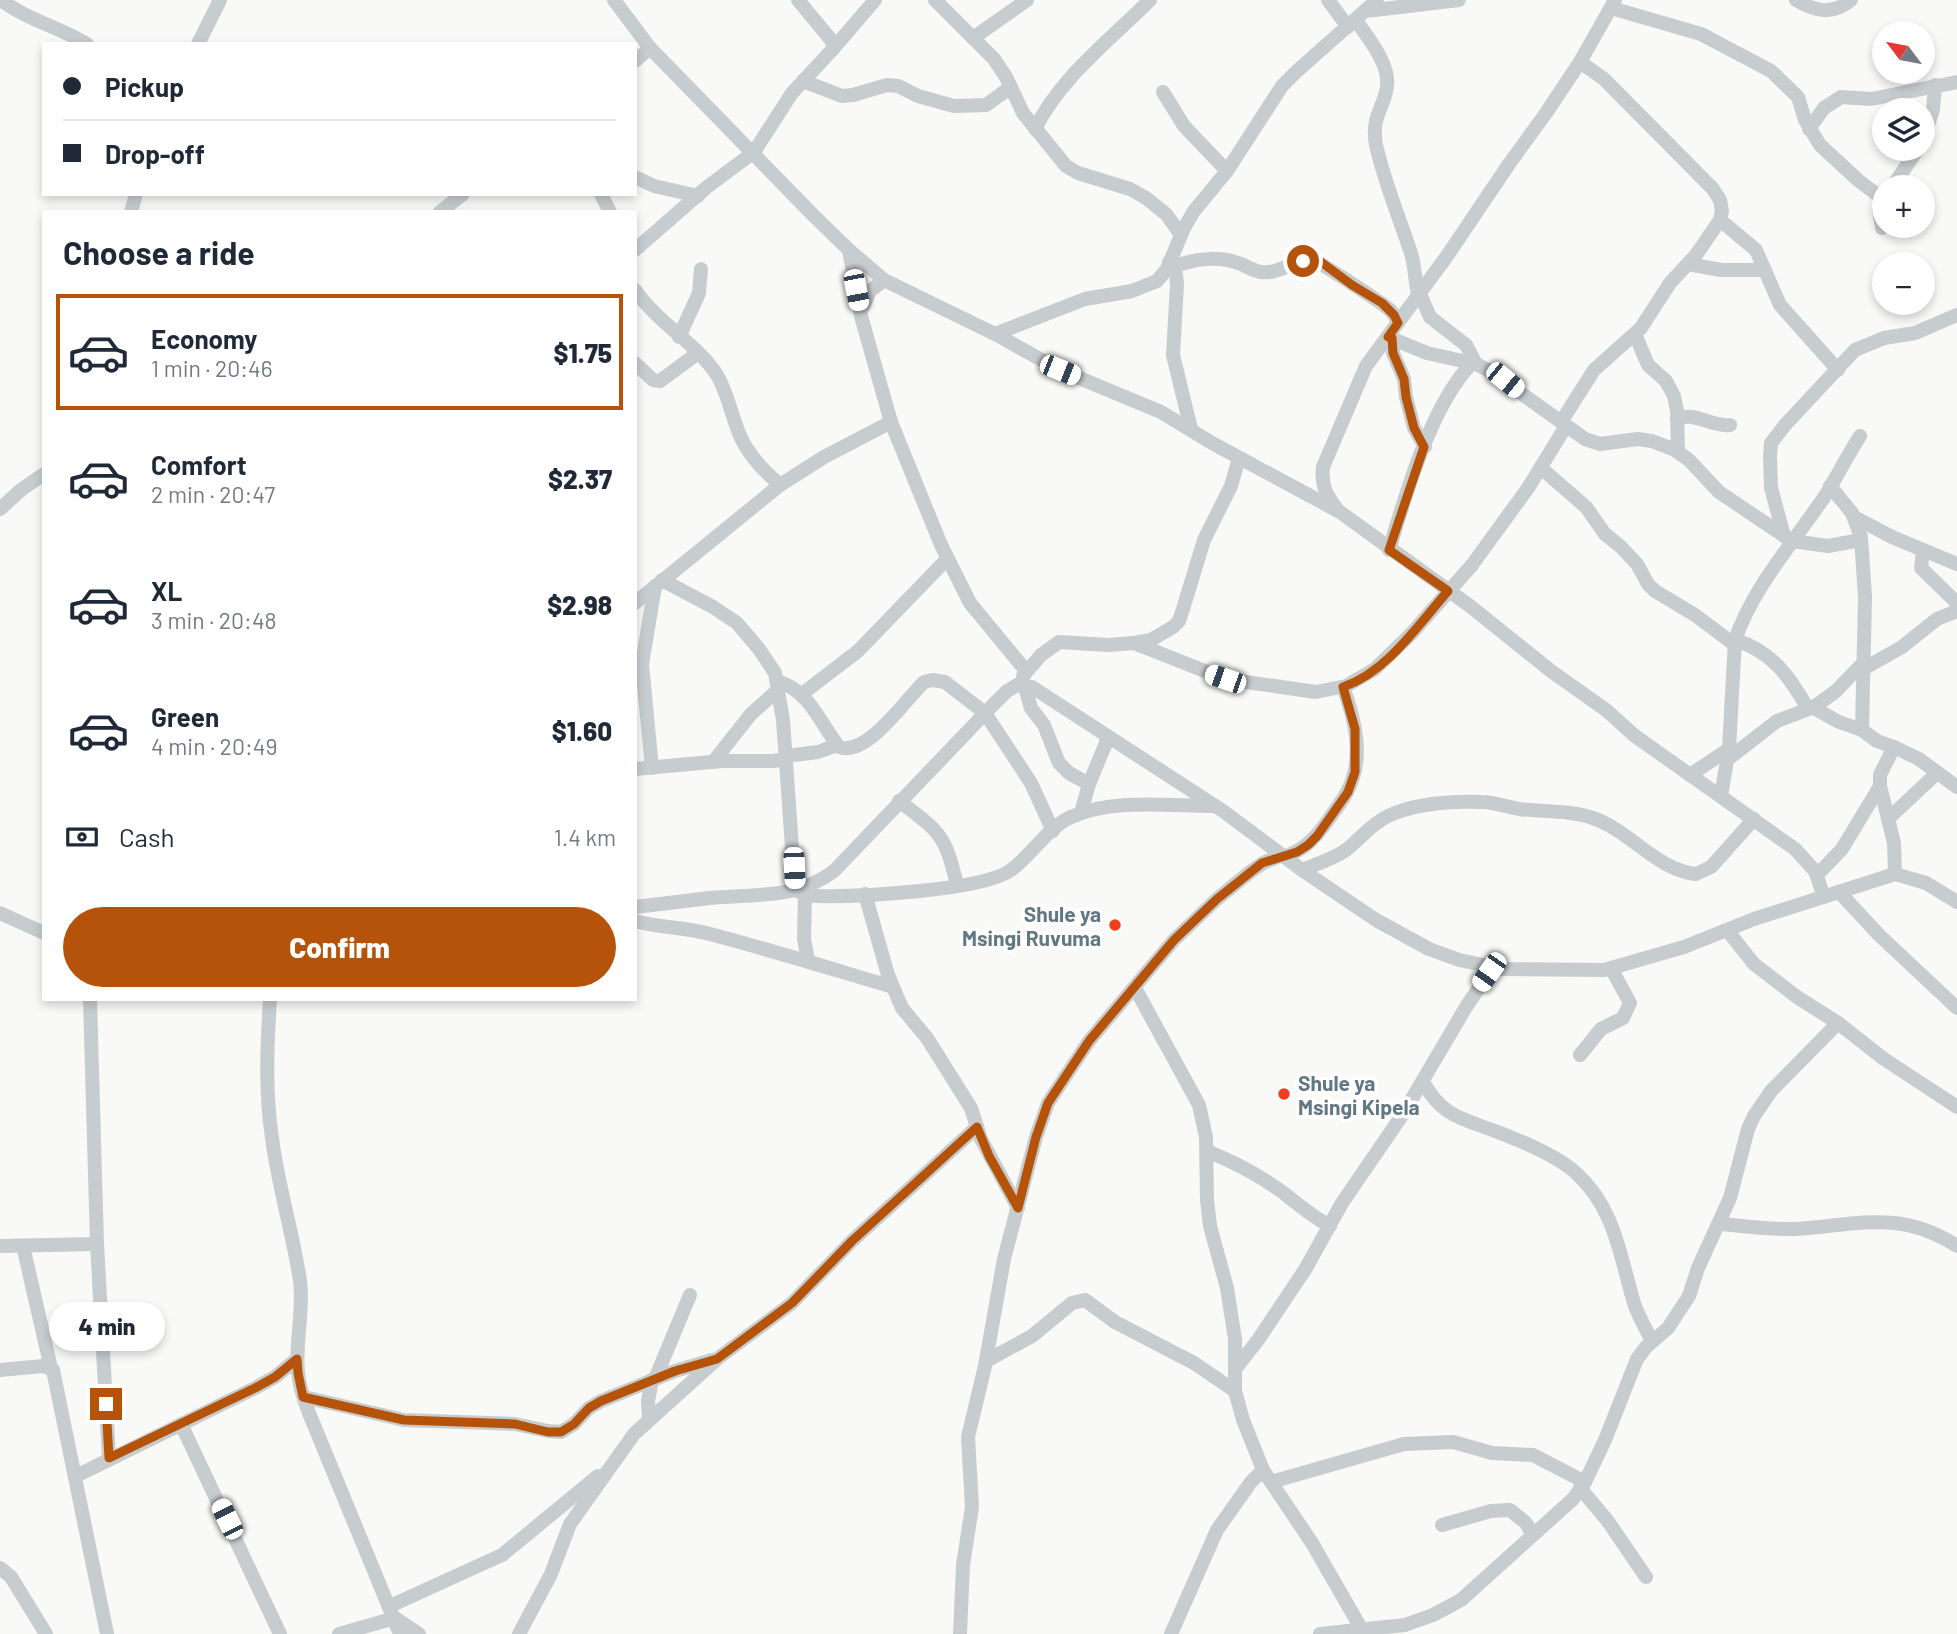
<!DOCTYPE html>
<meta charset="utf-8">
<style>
body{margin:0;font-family:Barlow,sans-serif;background:#f6f6f7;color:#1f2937;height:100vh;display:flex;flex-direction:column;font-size:26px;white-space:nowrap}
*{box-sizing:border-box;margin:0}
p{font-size:23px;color:#747a83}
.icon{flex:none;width:38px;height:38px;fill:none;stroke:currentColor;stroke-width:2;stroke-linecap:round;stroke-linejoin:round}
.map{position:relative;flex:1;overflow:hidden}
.side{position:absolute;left:42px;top:210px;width:595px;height:791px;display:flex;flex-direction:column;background:#fff;border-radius:0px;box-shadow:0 4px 10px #0003}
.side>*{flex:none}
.top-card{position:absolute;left:42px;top:42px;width:595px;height:154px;border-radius:0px;box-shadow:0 4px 10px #0003;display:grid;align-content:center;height:154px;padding:0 21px;background:#fff}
.needle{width:46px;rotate:302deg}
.fabs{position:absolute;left:1872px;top:21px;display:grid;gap:14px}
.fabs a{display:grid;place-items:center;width:63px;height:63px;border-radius:50%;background:#fff;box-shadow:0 4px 10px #0003;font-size:35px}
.end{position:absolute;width:32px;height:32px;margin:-16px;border:9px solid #b45309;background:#fff;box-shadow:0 0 0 4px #fff}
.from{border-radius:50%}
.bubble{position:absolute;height:49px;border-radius:24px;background:#fff;box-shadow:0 4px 10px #0003;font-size:23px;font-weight:800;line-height:49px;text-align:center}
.car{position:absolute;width:21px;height:42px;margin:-21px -10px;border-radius:9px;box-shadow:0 0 5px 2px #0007;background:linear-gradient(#fff 24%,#345 0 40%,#fff 0 76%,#345 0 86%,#fff 0)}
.top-card b{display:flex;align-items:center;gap:24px;height:66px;font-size:26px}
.top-card b+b{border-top:2px solid #e0e1e3}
.top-card i{width:18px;height:18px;background:#1f2937}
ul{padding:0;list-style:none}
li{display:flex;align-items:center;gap:21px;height:116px;margin:0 14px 10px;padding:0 7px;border:4px solid transparent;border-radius:0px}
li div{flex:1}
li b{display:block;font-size:26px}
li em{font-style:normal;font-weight:800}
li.selected{border-color:#b45309}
li>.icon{width:63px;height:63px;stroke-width:1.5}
h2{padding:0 21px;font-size:32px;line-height:84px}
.pay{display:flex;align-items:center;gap:18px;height:77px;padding:0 21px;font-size:26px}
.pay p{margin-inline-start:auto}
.action{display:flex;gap:14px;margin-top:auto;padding:14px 21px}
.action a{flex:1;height:80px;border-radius:42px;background:#b45309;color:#fff;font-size:28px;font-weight:800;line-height:80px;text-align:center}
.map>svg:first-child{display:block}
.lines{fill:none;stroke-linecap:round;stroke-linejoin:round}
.street{stroke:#c7cccf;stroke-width:14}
.route{stroke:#b45309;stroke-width:9}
.poi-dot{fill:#f03e20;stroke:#fff;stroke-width:2.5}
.labels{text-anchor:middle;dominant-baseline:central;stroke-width:7;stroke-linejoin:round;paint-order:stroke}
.poi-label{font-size:21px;font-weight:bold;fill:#627884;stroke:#fff;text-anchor:end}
</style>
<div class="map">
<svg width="1957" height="1634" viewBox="0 0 1957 1634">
<rect width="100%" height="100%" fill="#f9f9f7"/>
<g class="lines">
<!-- street -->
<g class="street">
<path d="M1,0C28,20 59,27 87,44"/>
<polyline points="614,0 650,48 813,215 849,250 884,280 995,334 1060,370 1161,412 1212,443 1340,512 1470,606 1551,671 1606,710 1635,736 1795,849 1815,871 1824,897"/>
<polyline points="935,0 994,59 1006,77 1023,113 1066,166 1078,173 1130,189 1146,198 1166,214 1181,235"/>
<polyline points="1328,0 1348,27"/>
<path d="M1796,0C1815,11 1832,16 1851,0"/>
<polyline points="1611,8 1701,34 1771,71 1798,97 1805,120 1820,145 1859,181 1883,199"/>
<polyline points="1366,11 1459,0"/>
<path d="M1356,20C1368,39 1390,63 1387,87C1383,110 1371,117 1376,145C1384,181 1399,217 1411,253C1415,266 1415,281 1418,295"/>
<polyline points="973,38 1027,0"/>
<polyline points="198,44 220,0"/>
<polyline points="833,49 875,0"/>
<polyline points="635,61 650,48"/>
<polyline points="803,81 842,96 853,95 887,85 898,86 918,96 954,106 986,105 1011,87"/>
<polyline points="1163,92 1184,126 1227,171"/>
<path d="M1035,129C1060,78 1110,40 1150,0"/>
<polyline points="1809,129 1824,108 1841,97 1871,99 1957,82"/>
<polyline points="1923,140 1933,110 1935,85"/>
<polyline points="635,177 654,186 698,196"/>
<polyline points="1892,187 1918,149"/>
<polyline points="601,194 610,212"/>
<polyline points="131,212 136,194"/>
<polyline points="440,212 463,194"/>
<polyline points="1720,220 1756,250 1780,305 1838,370"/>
<polyline points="1882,228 1879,210 1885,197"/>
<polyline points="635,250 707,187 754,152 792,93 833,49 832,41 798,0"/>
<polyline points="849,250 861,316 891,422 941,545 970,603 1026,671"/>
<polyline points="1169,262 1176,274 1177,284 1173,355 1191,429"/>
<polyline points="1688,264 1721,270 1765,270"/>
<path d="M1172,267C1195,259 1217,255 1241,264C1248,267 1254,271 1261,272C1279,275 1294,259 1313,260C1318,261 1384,304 1390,310C1394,314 1396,318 1398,323"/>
<path d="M635,290C658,323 696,343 717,375C729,395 732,420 742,440C751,458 765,472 780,485"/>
<polyline points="1420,294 1430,317 1466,345 1476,364"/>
<polyline points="861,311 870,291 884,280"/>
<polyline points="995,334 1085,299 1132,291 1157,281 1167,269 1184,228 1194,211 1227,171 1282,86 1296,72 1377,0"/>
<polyline points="1635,334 1648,365 1666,381 1674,396 1677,411 1678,452"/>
<polyline points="679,337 699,293 701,269"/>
<polyline points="1388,337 1427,353 1476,364 1490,371 1585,439 1600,444 1638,439 1652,441 1675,450 1689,460 1719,492 1792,541 1828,546 1861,540"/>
<polyline points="1392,338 1393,353 1404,379 1406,397 1414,428 1425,447"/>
<polyline points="635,363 653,380 660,381 698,353"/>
<path d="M1677,419C1696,411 1709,427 1730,425"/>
<polyline points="1561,422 1594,370 1641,328 1670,283 1696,255 1720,220 1722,211 1720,200 1713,189 1604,79 1580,62"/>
<polyline points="1541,468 1586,507 1605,534 1621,547 1637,564 1648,584 1655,591 1695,615 1735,645"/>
<polyline points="1830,486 1852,513 1861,537 1865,597 1862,730 1877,741 1894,747 1880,775 1880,786 1894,843 1895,874"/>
<polyline points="0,509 22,489 44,474"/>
<path d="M1337,509C1326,495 1321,485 1323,467L1366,366L1447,256L1509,164L1546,113L1580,62L1615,0"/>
<polyline points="1854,517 1892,537 1957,564"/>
<polyline points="1784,536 1771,488 1770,456 1771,443 1785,425 1855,350 1884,338 1915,333 1957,315"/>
<path d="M1389,550C1406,494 1431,405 1472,363"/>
<polyline points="1923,551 1921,568 1957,603"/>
<path d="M662,580L713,607L737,623L759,649L775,673L783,720L795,890C802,893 808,896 816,896C854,897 983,891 1011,870C1031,856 1048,827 1071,817C1114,798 1169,806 1214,806"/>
<polyline points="635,603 780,485 824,457 891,422"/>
<path d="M1735,640C1772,651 1790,677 1808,709"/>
<polyline points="1134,643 1225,679 1316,692 1346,686 1375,669 1411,634 1472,565 1528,488 1566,426"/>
<polyline points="1863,669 1902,647 1937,619 1957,611"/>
<polyline points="1023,676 1041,655 1059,642 1108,645 1134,643 1151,640 1173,627 1179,621 1183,609 1204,540 1231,486 1239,458"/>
<path d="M777,681C810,691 819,722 839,747C867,757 905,700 924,682L933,680L945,682L985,713L1031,783L1053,831"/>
<polyline points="1024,684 1031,708 1044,725 1059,763 1069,773 1089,784"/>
<polyline points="802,694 858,651 947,559"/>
<polyline points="1812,707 1839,722 1862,730"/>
<polyline points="1894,747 1919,759 1957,787"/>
<polyline points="786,756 818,752 837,745"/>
<polyline points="1728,759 1777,721 1814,707 1836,691 1863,663"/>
<polyline points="713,762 751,714 779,689"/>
<polyline points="652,768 642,664 655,586"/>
<polyline points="635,769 722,761 773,761 786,759"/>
<polyline points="1690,775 1729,749"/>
<path d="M1721,796L1729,749L1735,640C1754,585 1795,541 1827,493C1838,474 1848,455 1860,436"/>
<path d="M899,801C940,832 945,834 957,885"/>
<polyline points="1081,813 1089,784 1106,743 1106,736"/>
<polyline points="1888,819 1937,773"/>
<path d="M1284,857C1306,849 1316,837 1329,819C1335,810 1342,802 1347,792C1365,759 1355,719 1343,687"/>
<path d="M1302,870C1317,864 1333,859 1346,850C1360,839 1371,824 1388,816C1416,803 1451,801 1482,802C1495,802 1507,807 1519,809C1544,812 1569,810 1593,818C1630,831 1657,870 1696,874L1711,867L1754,819"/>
<polyline points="1817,875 1842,849 1880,786"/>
<polyline points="1840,893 1879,935 1957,1008"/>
<polyline points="805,894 804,939 808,960"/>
<polyline points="865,894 888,975 902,1008 927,1038 971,1108 981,1139 1018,1208"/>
<path d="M635,907C660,904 685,901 710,898C755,894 797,899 834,871L992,706L1007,691L1019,684L1032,687L1223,811L1302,870L1376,920L1429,949L1459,960L1503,969L1604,970L1684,947L1754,919L1895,874L1926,883L1957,902"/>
<polyline points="0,913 44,933"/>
<path d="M635,921C660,928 685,927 710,934C771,950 832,969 893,987"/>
<polyline points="1727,930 1754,964 1797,997 1838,1023 1884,1059 1957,1107"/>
<polyline points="1135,988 1199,1105 1206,1137 1207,1200 1210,1226 1227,1288 1235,1339 1235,1391 1243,1420 1263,1470 1312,1543 1362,1630"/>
<polyline points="90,999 97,1244 109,1458"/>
<path d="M270,999C267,1046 265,1092 272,1138C278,1186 293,1233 300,1281C304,1311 295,1341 298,1372C299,1386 304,1400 309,1413L400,1634"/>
<polyline points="1580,1055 1601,1029 1623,1018 1630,1003 1611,968"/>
<path d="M1423,1082C1443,1117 1461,1118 1495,1131C1519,1140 1557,1156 1576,1173C1615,1208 1620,1256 1634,1303C1638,1316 1646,1329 1652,1341"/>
<path d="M1207,1151C1234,1162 1261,1176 1285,1194C1300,1206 1313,1217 1330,1226"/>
<path d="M1720,1224C1745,1226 1770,1230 1796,1229C1858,1225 1900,1209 1957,1246"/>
<polyline points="0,1246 97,1244"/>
<polyline points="23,1246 51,1368"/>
<polyline points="986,1361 1032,1336 1072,1303 1085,1300 1115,1322 1194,1363 1235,1391"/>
<polyline points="1236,1368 1258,1340 1306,1268 1342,1203 1403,1114 1466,1007 1493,967"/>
<polyline points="0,1370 43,1366 53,1370 107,1634"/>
<polyline points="655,1379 690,1295"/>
<polyline points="304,1397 404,1420 515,1424 548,1431 561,1432 574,1424 589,1408 601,1401 675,1371 712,1360"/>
<polyline points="649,1420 648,1401 652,1380"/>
<polyline points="181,1424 280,1634"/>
<polyline points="76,1476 255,1388 275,1377 297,1359"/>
<polyline points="1271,1482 1404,1444 1453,1442 1492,1453 1533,1455 1585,1482"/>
<polyline points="1580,1488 1607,1520 1646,1577"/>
<polyline points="1442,1525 1491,1511 1510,1510 1526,1523 1533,1535"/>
<polyline points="0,1568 11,1577 46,1634"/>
<polyline points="390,1606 502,1555 598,1476"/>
<polyline points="339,1634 395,1618 419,1634"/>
<polyline points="519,1634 551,1574 570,1524 634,1434 717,1359 792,1303 852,1241 977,1127"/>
<polyline points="960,1634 963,1565 972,1507 968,1437 985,1366 1004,1259 1036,1137 1048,1103 1089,1041 1174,940 1217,899 1250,872 1263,863 1282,855"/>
<polyline points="1171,1634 1217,1530 1251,1482 1263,1470"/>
<polyline points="1320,1634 1405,1625 1433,1615 1461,1600 1573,1499 1585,1482 1605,1440 1637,1359 1646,1347 1668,1328 1689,1296 1698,1268 1730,1198 1748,1129 1754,1116 1771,1091 1838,1023"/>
</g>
</g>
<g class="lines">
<!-- route -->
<path class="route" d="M106,1404L109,1458L255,1388L275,1377L297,1359L298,1373L303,1397L404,1420L515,1424L548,1432H561L574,1424L589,1408L601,1401L675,1371L717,1359L792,1303L852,1241L977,1127L989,1156L1018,1208L1036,1137L1048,1103L1089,1041L1174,940L1217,899L1262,863L1297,852L1308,845L1317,836L1348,792L1355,772V729L1343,687C1387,672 1418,625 1448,591L1389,550L1424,447L1414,428L1406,397L1404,379L1393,353L1392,338L1388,337L1398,323L1394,315L1382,303L1352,285L1321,262L1303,261"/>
</g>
<!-- markers -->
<g class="poi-dot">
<circle cx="1115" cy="925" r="7"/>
<circle cx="1284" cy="1094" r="7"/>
</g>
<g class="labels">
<!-- poi labels -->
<g class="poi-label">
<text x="1101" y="913">Shule ya<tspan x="1101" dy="24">Msingi Ruvuma</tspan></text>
<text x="1298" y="1082" text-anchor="start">Shule ya<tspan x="1298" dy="24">Msingi Kipela</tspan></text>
</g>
</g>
</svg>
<div class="fabs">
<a><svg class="needle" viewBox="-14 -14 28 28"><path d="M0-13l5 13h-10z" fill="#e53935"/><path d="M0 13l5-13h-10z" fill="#747a83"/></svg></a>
<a><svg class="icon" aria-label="layers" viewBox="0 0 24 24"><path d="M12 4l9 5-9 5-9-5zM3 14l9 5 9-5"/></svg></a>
<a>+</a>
<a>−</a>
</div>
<i class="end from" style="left:1303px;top:261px"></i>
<i class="end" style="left:106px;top:1404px"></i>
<div class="bubble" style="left:49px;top:1302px;width:116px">4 min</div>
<i class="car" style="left:856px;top:290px;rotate:169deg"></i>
<i class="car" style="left:1060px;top:370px;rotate:112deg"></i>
<i class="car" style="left:1505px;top:380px;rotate:129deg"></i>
<i class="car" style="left:1225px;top:679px;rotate:289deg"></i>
<i class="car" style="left:794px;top:868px;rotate:177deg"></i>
<i class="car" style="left:1489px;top:972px;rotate:215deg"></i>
<i class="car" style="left:227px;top:1519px;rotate:334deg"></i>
<div class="top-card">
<b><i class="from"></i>Pickup</b>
<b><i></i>Drop-off</b>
</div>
<section class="side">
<h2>Choose a ride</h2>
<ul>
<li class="selected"><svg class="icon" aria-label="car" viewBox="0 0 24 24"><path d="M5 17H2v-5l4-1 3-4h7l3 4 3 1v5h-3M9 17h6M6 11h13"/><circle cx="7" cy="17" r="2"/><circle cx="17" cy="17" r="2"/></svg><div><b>Economy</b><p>1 min · 20:46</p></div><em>$1.75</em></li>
<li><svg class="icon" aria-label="car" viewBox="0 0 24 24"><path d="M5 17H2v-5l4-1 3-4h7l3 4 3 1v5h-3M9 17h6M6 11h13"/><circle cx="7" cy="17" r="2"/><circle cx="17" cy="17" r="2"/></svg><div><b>Comfort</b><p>2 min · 20:47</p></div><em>$2.37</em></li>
<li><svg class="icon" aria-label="car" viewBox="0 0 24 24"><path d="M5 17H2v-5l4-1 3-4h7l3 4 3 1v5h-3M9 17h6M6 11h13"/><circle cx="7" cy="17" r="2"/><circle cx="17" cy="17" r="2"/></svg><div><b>XL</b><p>3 min · 20:48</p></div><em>$2.98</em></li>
<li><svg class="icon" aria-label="car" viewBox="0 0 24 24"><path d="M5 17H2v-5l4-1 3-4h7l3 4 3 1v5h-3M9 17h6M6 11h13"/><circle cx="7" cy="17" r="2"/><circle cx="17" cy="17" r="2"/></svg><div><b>Green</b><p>4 min · 20:49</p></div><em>$1.60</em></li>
</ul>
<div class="pay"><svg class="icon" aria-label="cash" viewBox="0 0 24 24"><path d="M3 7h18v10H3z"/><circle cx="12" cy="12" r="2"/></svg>Cash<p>1.4 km</p></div>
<div class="action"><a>Confirm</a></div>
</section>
</div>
